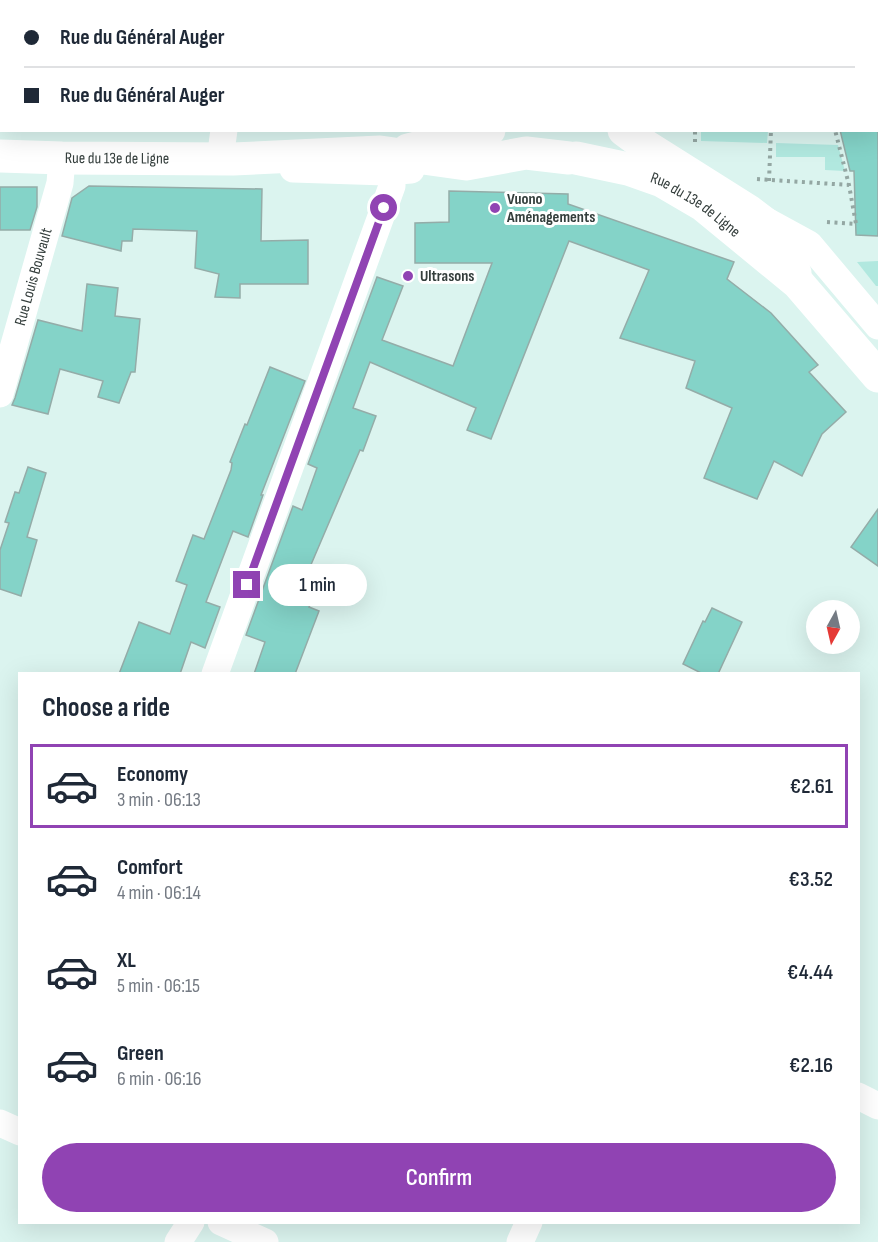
<!DOCTYPE html>
<meta charset="utf-8">
<style>
body{margin:0;font-family:"Sofia Sans Condensed",sans-serif;background:#f6f6f7;color:#1f2937;height:100vh;display:flex;flex-direction:column;font-size:22px;white-space:nowrap}
*{box-sizing:border-box;margin:0}
p{font-size:20px;color:#747a83}
.icon{flex:none;width:33px;height:33px;fill:none;stroke:currentColor;stroke-width:2;stroke-linecap:round;stroke-linejoin:round}
.map{position:relative;flex:1;overflow:hidden}
.panel{position:absolute;left:18px;top:672px;width:842px;height:552px;display:flex;flex-direction:column;background:#fff;border-radius:0px;box-shadow:0 6px 24px #0002}
.panel>*{flex:none}
.guide{position:absolute;left:0px;top:0px;width:879px;height:132px;box-shadow:0 6px 24px #0002;display:grid;align-content:center;height:132px;padding:0 24px;background:#fff}
.needle{width:39px;rotate:188deg}
.fabs{position:absolute;left:806px;top:600px;display:grid;gap:12px}
.fabs a{display:grid;place-items:center;width:54px;height:54px;border-radius:50%;background:#fff;box-shadow:0 6px 24px #0002;font-size:30px}
.end{position:absolute;width:27px;height:27px;margin:-14px;border:8px solid #9043b3;background:#fff;box-shadow:0 0 0 3px #fff}
.from{border-radius:50%}
.bubble{position:absolute;height:42px;border-radius:21px;background:#fff;box-shadow:0 6px 24px #0002;font-size:20px;font-weight:600;line-height:42px;text-align:center}
.guide b{display:flex;align-items:center;gap:21px;height:57px;font-size:22px}
.guide b+b{border-top:2px solid #e0e1e3}
.guide i{width:15px;height:15px;background:#1f2937}
ul{padding:0;list-style:none}
li{display:flex;align-items:center;gap:18px;height:84px;margin:0 12px 9px;padding:0 12px;border:3px solid transparent;border-radius:0px}
li div{flex:1}
li b{display:block;font-size:22px}
li em{font-style:normal;font-weight:600}
li.current{border-color:#9043b3}
li>.icon{width:54px;height:54px;stroke-width:1.5}
h2{padding:0 24px;font-size:27px;line-height:72px}
.cta{display:flex;gap:12px;margin-top:auto;padding:12px 24px}
.cta a{flex:1;height:69px;border-radius:36px;background:#9043b3;color:#fff;font-size:24px;font-weight:600;line-height:69px;text-align:center}
.map>svg:first-child{display:block}
.green{fill:#b1e8df}
.building{fill:#84d3c8;stroke:#94aca8;stroke-width:1.5}
.lines{fill:none;stroke-linecap:round;stroke-linejoin:round}
.path{stroke:#94a7a3;stroke-width:4;stroke-dasharray:3 4.5;stroke-linecap:butt}
.minor{stroke:#fff;stroke-width:27}
.major{stroke:#fff;stroke-width:33}
.route{stroke:#9043b3;stroke-width:8}
.poi-dot{fill:#9043b3;stroke:#fff;stroke-width:2}
.labels{text-anchor:middle;dominant-baseline:central;stroke-width:6;stroke-linejoin:round;paint-order:stroke}
.street-label{font-size:16px;fill:#343e3c;stroke:#fff}
.poi-label{font-size:16px;font-weight:bold;fill:#343e3c;stroke:#fff;text-anchor:start}
</style>
<div class="map">
<svg width="878" height="1242" viewBox="0 0 878 1242">
<rect width="100%" height="100%" fill="#dbf4ef"/>
<!-- green -->
<g class="green">
<polygon points="701,131 768,131 767,143 701,141"/>
<polygon points="776,143 838,145 845,171 825,170 825,157 776,157"/>
<polygon points="878,261 878,286 876,286 857,262"/>
</g>
<!-- building -->
<g class="building">
<polygon points="840,130 878,130 878,236 856,235 854,171 850,171"/>
<polygon points="89,186 262,189 261,241 308,240 308,284 240,284 240,298 215,297 219,274 195,268 197,231 133,229 132,241 122,241 121,251 62,236 72,198"/>
<polygon points="0,187 37,187 37,207 30,230 0,230"/>
<polygon points="449,191 568,194 568,204 734,262 727,279 771,313 818,365 809,372 846,412 822,434 802,476 774,461 757,499 704,478 732,408 686,388 695,361 620,338 649,270 569,241 491,439 467,430 476,408 370,362 353,408 376,416 363,451 360,450 301,588 304,589 302,597 312,601 309,607 319,611 295,674 254,674 265,642 246,635 293,506 302,510 317,468 308,464 377,277 403,286 382,340 453,366 492,263 415,263 415,223 449,222"/>
<polygon points="87,284 118,288 115,316 140,319 135,372 131,372 119,403 98,397 103,381 60,369 48,414 12,405 15,398 38,320 82,331"/>
<polygon points="270,367 305,381 261,495 263,495 248,537 233,531 206,602 220,607 205,648 191,642 180,674 119,674 139,622 170,634 187,585 176,581 193,535 204,539 231,470 232,463 230,462 245,424 247,425"/>
<polygon points="28,467 46,473 27,537 37,540 21,596 0,589 0,550 9,523 5,522 15,492 19,493"/>
<polygon points="878,509 878,566 851,547"/>
<polygon points="712,608 742,622 718,674 703,674 683,664 703,621 705,622"/>
</g>
<g class="lines">
<!-- path -->
<g class="path">
<polyline points="26,2 26,0"/>
<polyline points="225,2 225,0"/>
<polyline points="697,2 697,0"/>
<polyline points="773,2 773,0"/>
<polyline points="0,65 2,65"/>
<polyline points="695,142 695,130"/>
<polyline points="757,179 849,185"/>
<polyline points="769,181 771,130"/>
<polyline points="827,222 856,224 849,185 835,130"/>
</g>
<!-- minor -->
<g class="minor">
<polyline points="84,0 84,2"/>
<polyline points="368,2 368,0"/>
<polyline points="420,2 420,0"/>
<polyline points="581,2 581,0"/>
<polyline points="220,159 224,130"/>
<polyline points="293,169 386,172 411,170"/>
<polyline points="765,220 809,244 878,326"/>
<path id="s1" d="M0,394L60,183L62,158"/>
<polyline points="215,674 392,186 392,153"/>
<polyline points="858,1096 878,1106"/>
<polyline points="0,1123 20,1132"/>
<polyline points="221,1222 265,1242"/>
<polyline points="178,1242 191,1222"/>
<polyline points="520,1242 529,1222"/>
</g>
<!-- major -->
<g class="major">
<polyline points="624,130 647,147 750,212 771,228 785,248 795,273"/>
<polyline points="408,150 489,130"/>
<path id="s2" d="M0,156L62,158L233,159L380,152L466,164L526,153L569,158"/>
<path id="s3" d="M576,158L628,169L662,181L703,205L798,283L878,376"/>
</g>
</g>
<g class="lines">
<!-- route -->
<polyline class="route" points="247,585 384,208"/>
</g>
<!-- markers -->
<g class="poi-dot">
<circle cx="495" cy="208" r="6"/>
<circle cx="408" cy="276" r="6"/>
</g>
<g class="labels">
<!-- street labels -->
<g class="street-label">
<text stroke="none"><textPath href="#s2" startOffset="117">Rue du 13e de Ligne</textPath></text>
<text stroke="none"><textPath href="#s3" startOffset="130">Rue du 13e de Ligne</textPath></text>
<text stroke="none"><textPath href="#s1" startOffset="122">Rue Louis Bouvault</textPath></text>
</g>
<!-- poi labels -->
<g class="poi-label">
<text x="507" y="199">Vuono<tspan x="507" dy="18">Aménagements</tspan></text>
<text x="420" y="276">Ultrasons</text>
</g>
</g>
</svg>
<div class="fabs">
<a><svg class="needle" viewBox="-14 -14 28 28"><path d="M0-13l5 13h-10z" fill="#e53935"/><path d="M0 13l5-13h-10z" fill="#747a83"/></svg></a>
</div>
<i class="end from" style="left:384px;top:208px"></i>
<i class="end" style="left:247px;top:585px"></i>
<div class="bubble" style="left:268px;top:564px;width:99px">1 min</div>
<div class="guide">
<b><i class="from"></i>Rue du Général Auger</b>
<b><i></i>Rue du Général Auger</b>
</div>
<section class="panel">
<h2>Choose a ride</h2>
<ul>
<li class="current"><svg class="icon" aria-label="car" viewBox="0 0 24 24"><path d="M5 17H2v-5l4-1 3-4h7l3 4 3 1v5h-3M9 17h6M6 11h13"/><circle cx="7" cy="17" r="2"/><circle cx="17" cy="17" r="2"/></svg><div><b>Economy</b><p>3 min · 06:13</p></div><em>€2.61</em></li>
<li><svg class="icon" aria-label="car" viewBox="0 0 24 24"><path d="M5 17H2v-5l4-1 3-4h7l3 4 3 1v5h-3M9 17h6M6 11h13"/><circle cx="7" cy="17" r="2"/><circle cx="17" cy="17" r="2"/></svg><div><b>Comfort</b><p>4 min · 06:14</p></div><em>€3.52</em></li>
<li><svg class="icon" aria-label="car" viewBox="0 0 24 24"><path d="M5 17H2v-5l4-1 3-4h7l3 4 3 1v5h-3M9 17h6M6 11h13"/><circle cx="7" cy="17" r="2"/><circle cx="17" cy="17" r="2"/></svg><div><b>XL</b><p>5 min · 06:15</p></div><em>€4.44</em></li>
<li><svg class="icon" aria-label="car" viewBox="0 0 24 24"><path d="M5 17H2v-5l4-1 3-4h7l3 4 3 1v5h-3M9 17h6M6 11h13"/><circle cx="7" cy="17" r="2"/><circle cx="17" cy="17" r="2"/></svg><div><b>Green</b><p>6 min · 06:16</p></div><em>€2.16</em></li>
</ul>
<div class="cta"><a>Confirm</a></div>
</section>
</div>
